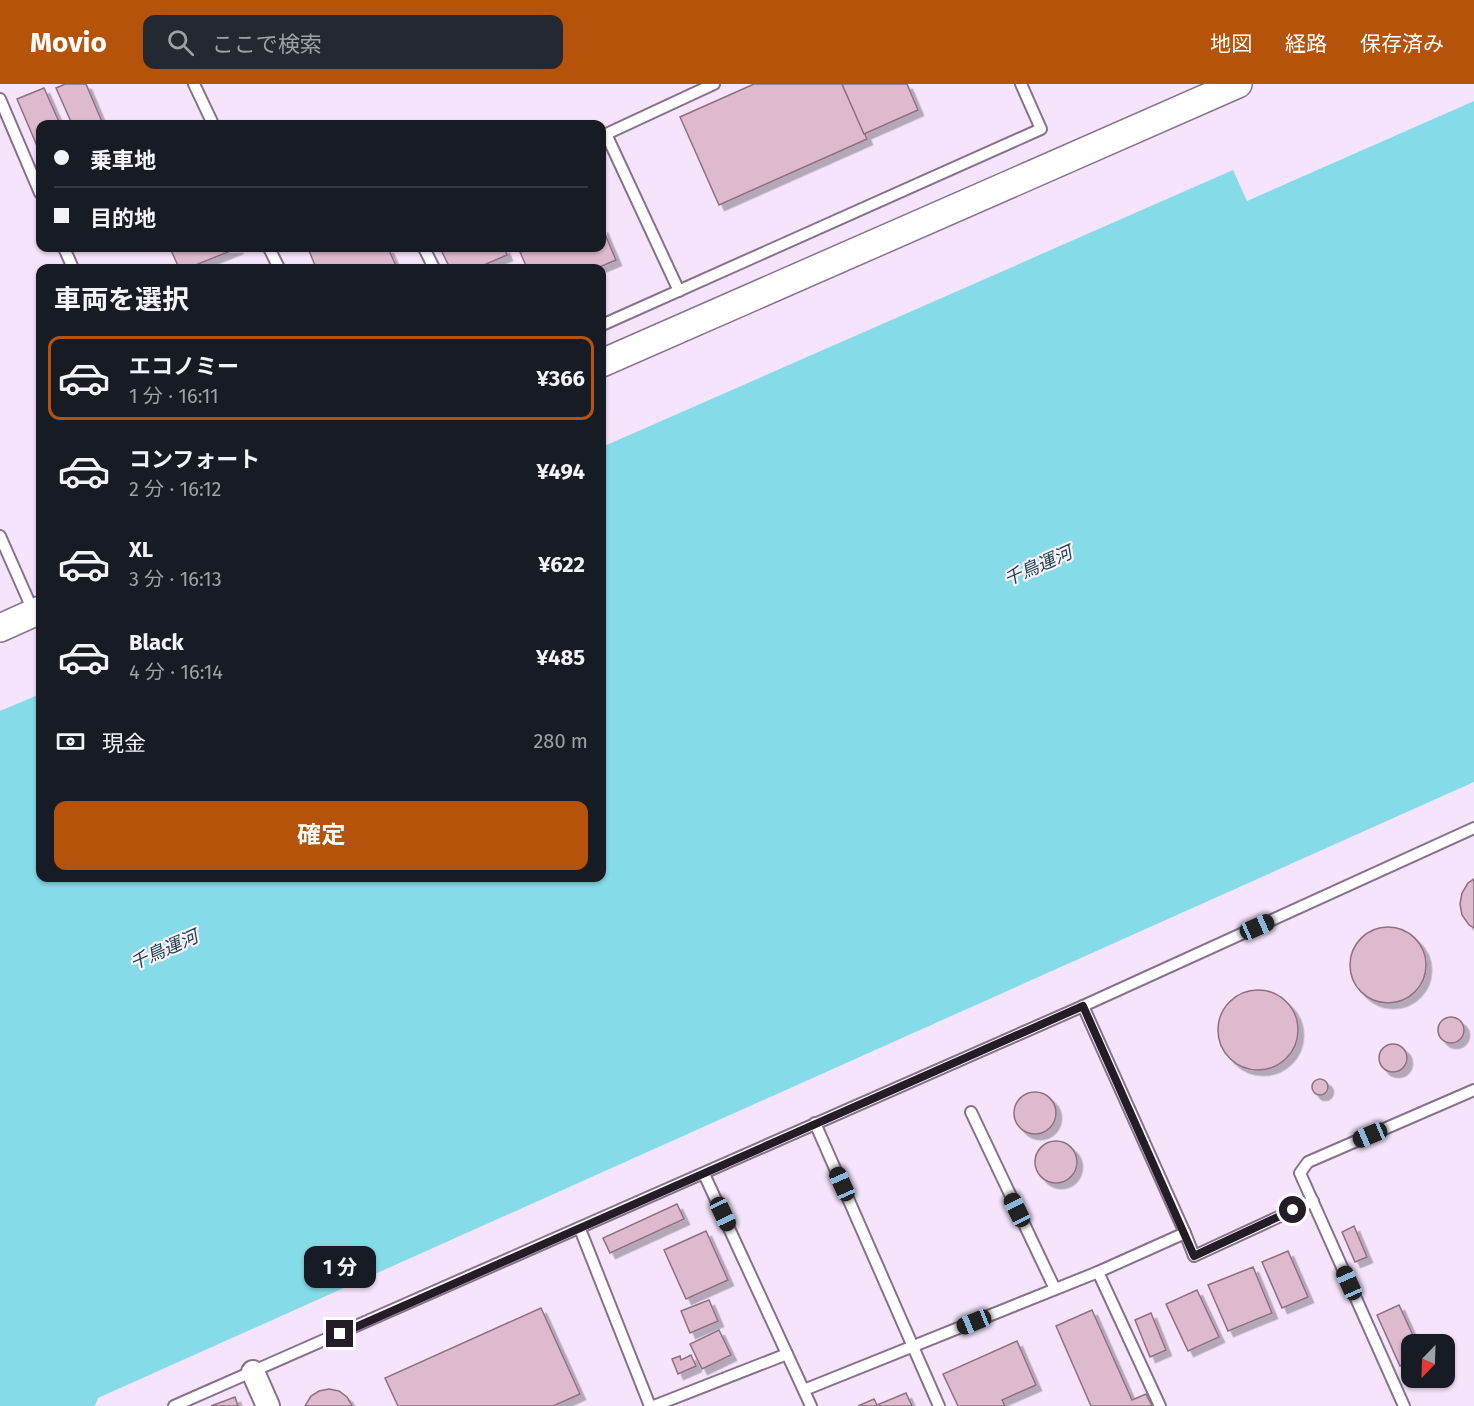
<!DOCTYPE html>
<html lang="ja">
<meta charset="utf-8">
<style>
body{margin:0;font-family:"Fira Sans","Noto Sans JP",sans-serif;background:#242831;color:#f1f3f6;height:100vh;display:flex;flex-direction:column;font-size:22px;white-space:nowrap}
*{box-sizing:border-box;margin:0}
p{font-size:20px;color:#9ea1a6}
.icon{flex:none;width:33px;height:33px;fill:none;stroke:currentColor;stroke-width:2;stroke-linecap:round;stroke-linejoin:round}
.map{position:relative;flex:1;overflow:hidden}
.details{position:absolute;left:36px;top:180px;width:570px;height:618px;display:flex;flex-direction:column;background:#171b24;border-radius:12px;box-shadow:0 2px 4px #0004}
.details>*{flex:none}
.guide{position:absolute;left:36px;top:36px;width:570px;height:132px;border-radius:12px;box-shadow:0 2px 4px #0004;display:grid;align-content:center;height:132px;padding:0 18px;background:#171b24}
.needle{width:39px;rotate:203deg}
.fabs{position:absolute;left:1401px;top:1250px;display:grid;gap:12px}
.fabs a{display:grid;place-items:center;width:54px;height:54px;border-radius:12px;background:#171b24;box-shadow:0 2px 4px #0004;font-size:30px}
.end{position:absolute;width:27px;height:27px;margin:-14px;border:8px solid #241c27;background:#fff;box-shadow:0 0 0 3px #fff}
.from{border-radius:50%}
.bubble{position:absolute;height:42px;border-radius:12px;background:#171b24;box-shadow:0 2px 4px #0004;font-size:20px;font-weight:700;line-height:42px;text-align:center}
.car{position:absolute;width:18px;height:36px;margin:-18px -9px;border-radius:8px;box-shadow:0 0 4px 2px #0007;background:linear-gradient(#222 24%,#8ab4d8 0 40%,#222 0 76%,#8ab4d8 0 86%,#222 0)}
.guide b{display:flex;align-items:center;gap:21px;height:57px;font-size:22px}
.guide b+b{border-top:2px solid #363941}
.guide i{width:15px;height:15px;background:#f1f3f6}
ul{padding:0;list-style:none}
li{display:flex;align-items:center;gap:18px;height:84px;margin:0 12px 9px;padding:0 6px;border:3px solid transparent;border-radius:12px}
li div{flex:1}
li b{display:block;font-size:22px}
li em{font-style:normal;font-weight:700}
li.selected{border-color:#b45309}
li>.icon{width:54px;height:54px;stroke-width:1.5}
h2{padding:0 18px;font-size:27px;line-height:72px}
.pay{display:flex;align-items:center;gap:15px;height:66px;padding:0 18px;font-size:22px}
.pay p{margin-inline-start:auto}
.button{display:flex;gap:12px;margin-top:auto;padding:12px 18px}
.button a{flex:1;height:69px;border-radius:12px;background:#b45309;color:#fff;font-size:24px;font-weight:700;line-height:69px;text-align:center}
header{display:flex;align-items:center;gap:36px;box-sizing:border-box;height:84px;padding:0 30px;background:#b45309;color:#fff}
header strong{font-size:28px}
nav{display:flex;gap:33px;margin-inline-start:auto;font-size:21px}
.search{width:420px;height:54px;background:#242831;display:flex;align-items:center;gap:15px;box-sizing:border-box;padding:0 21px;border-radius:12px;color:#9ea1a6;font-size:22px}
.map>svg:first-child{display:block}
.built{fill:#f5e4fb;fill-rule:evenodd}
.water{fill:#85dbe7}
.building{fill:#debace;stroke:#906f81;stroke-width:1.5;filter:url(#shadow)}
.lines{fill:none;stroke-linecap:round;stroke-linejoin:round}
.service-casing{stroke:#87728e;stroke-width:14}
.minor-casing{stroke:#87728e;stroke-width:26}
.tertiary-casing{stroke:#87728e;stroke-width:30}
.service{stroke:#fff;stroke-width:10}
.minor{stroke:#fff;stroke-width:22}
.tertiary{stroke:#fff;stroke-width:27}
.route{stroke:#241c27;stroke-width:8}
.labels{text-anchor:middle;dominant-baseline:central;stroke-width:4.5;stroke-linejoin:round;paint-order:stroke}
.water-label{font-size:18px;font-style:italic;fill:#1b4349;stroke:#faf1fe}
</style>
<header>
<strong>Movio</strong>
<div class="search"><svg class="icon" aria-label="search" viewBox="0 0 24 24"><circle cx="10" cy="10" r="6"/><path d="M15 15l6 6"/></svg>ここで検索</div>
<nav><a>地図</a><a>経路</a><a>保存済み</a></nav>
</header>
<div class="map">
<svg width="1474" height="1322" viewBox="0 0 1474 1322">
<defs>
<filter id="shadow"><feDropShadow dx="5.5" dy="5.5" stdDeviation="0" flood-color="#0004"/></filter>
</defs>
<rect width="100%" height="100%" fill="#faf1fe"/>
<!-- built -->
<g class="built">
<path d="M0,0H1474V17L1246,117L1232,87L602,364V184H40V610L0,627ZM40,40H602V164H40Z"/>
<path d="M1474,698V1322H95L98,1314ZM1412,1260H1444V1293H1412Z"/>
</g>
<!-- water -->
<polygon class="water" points="1474,17 1474,698 98,1314 95,1322 0,1322 0,627 40,610 40,794 602,794 602,363 1233,86 1247,117"/>
<!-- building -->
<g class="building">
<polygon points="65,0 86,0 103,40 72,40 56,4"/>
<polygon points="754,0 842,0 867,55 719,121 680,33"/>
<polygon points="842,0 907,0 918,26 864,50"/>
<polygon points="44,4 60,40 40,40 40,69 17,15"/>
<polygon points="602,143 616,176 597,184 527,184 520,168 531,164 602,164"/>
<polygon points="170,164 238,164 188,184 179,184"/>
<polygon points="308,164 388,164 397,184 316,184"/>
<polygon points="440,164 504,164 507,171 477,184 450,184"/>
<polygon points="1474,795 1474,844 1469,841 1462,831 1460,820 1462,809 1468,799"/>
<circle cx="1388" cy="881" r="38"/>
<circle cx="1258" cy="946" r="40"/>
<circle cx="1451" cy="946" r="13"/>
<circle cx="1393" cy="974" r="14"/>
<circle cx="1320" cy="1003" r="8"/>
<circle cx="1035" cy="1029" r="21"/>
<circle cx="1056" cy="1078" r="21"/>
<polygon points="677,1120 684,1135 610,1169 603,1154"/>
<polygon points="1354,1142 1367,1173 1355,1178 1342,1148"/>
<polygon points="706,1147 728,1196 686,1215 664,1166"/>
<polygon points="1288,1167 1308,1213 1282,1224 1262,1178"/>
<polygon points="1253,1183 1272,1229 1228,1247 1208,1201"/>
<polygon points="1197,1206 1219,1253 1188,1267 1166,1220"/>
<polygon points="709,1216 718,1237 690,1249 681,1227"/>
<polygon points="1399,1221 1417,1260 1412,1260 1412,1277 1400,1282 1377,1231"/>
<polygon points="541,1224 580,1310 553,1322 398,1322 385,1294"/>
<polygon points="1092,1226 1132,1316 1146,1310 1152,1322 1091,1322 1056,1242"/>
<polygon points="1151,1229 1166,1266 1150,1273 1135,1236"/>
<polygon points="719,1246 731,1271 702,1285 690,1260"/>
<polygon points="1017,1257 1036,1301 1002,1316 1005,1322 958,1322 943,1290"/>
<polygon points="691,1271 696,1282 678,1290 672,1275 680,1272 681,1276"/>
<polygon points="329,1305 339,1307 347,1313 352,1322 305,1322 311,1312 319,1307"/>
<polygon points="906,1309 912,1322 858,1322 874,1315 877,1321"/>
<polygon points="235,1313 238,1322 211,1322"/>
</g>
<g class="lines">
<defs>
<g id="service">
<polyline points="194,0 213,40"/>
<polyline points="0,15 40,109"/>
<polyline points="606,50 679,207"/>
<polyline points="602,52 714,0"/>
<polyline points="64,164 73,184"/>
<polyline points="269,164 279,184"/>
<polyline points="424,164 434,184"/>
<polyline points="602,241 1041,45 1021,0"/>
<polyline points="0,452 34,529"/>
<polyline points="1083,922 1185,1149"/>
<polyline points="971,1028 1055,1205"/>
<polyline points="815,1039 939,1322"/>
<polyline points="704,1090 811,1322"/>
<polyline points="580,1145 650,1322"/>
<polyline points="1098,1188 1160,1322"/>
<polyline points="804,1306 1098,1188 1185,1149 1194,1172 1313,1117"/>
<polyline points="174,1322 1083,922 1474,744"/>
<polyline points="654,1322 787,1270"/>
<polyline points="1404,1322 1300,1089 1308,1078 1474,1006"/>
</g>
<polyline id="minor" points="253,1288 268,1322"/>
<g id="tertiary">
<polyline points="602,279 1238,0"/>
<polyline points="0,544 40,526"/>
</g>
</defs>
<!-- service casing -->
<use href="#service" class="service-casing"/>
<!-- minor casing -->
<use href="#minor" class="minor-casing"/>
<!-- tertiary casing -->
<use href="#tertiary" class="tertiary-casing"/>
<!-- service -->
<use href="#service" class="service"/>
<!-- minor -->
<use href="#minor" class="minor"/>
<!-- tertiary -->
<use href="#tertiary" class="tertiary"/>
</g>
<g class="lines">
<!-- route -->
<polyline class="route" points="340,1250 1083,922 1194,1172 1293,1126"/>
</g>
<g class="labels">
<!-- water labels -->
<g class="water-label">
<text transform="translate(1038 482) rotate(-24)">千鳥運河</text>
<text transform="translate(164 866) rotate(-24)">千鳥運河</text>
</g>
</g>
</svg>
<div class="fabs">
<a><svg class="needle" viewBox="-14 -14 28 28"><path d="M0-13l5 13h-10z" fill="#e53935"/><path d="M0 13l5-13h-10z" fill="#9ea1a6"/></svg></a>
</div>
<i class="end from" style="left:1293px;top:1126px"></i>
<i class="end" style="left:340px;top:1250px"></i>
<div class="bubble" style="left:304px;top:1162px;width:72px">1 分</div>
<i class="car" style="left:1257px;top:843px;rotate:66deg"></i>
<i class="car" style="left:1370px;top:1051px;rotate:247deg"></i>
<i class="car" style="left:842px;top:1100px;rotate:336deg"></i>
<i class="car" style="left:1017px;top:1126px;rotate:334deg"></i>
<i class="car" style="left:723px;top:1130px;rotate:155deg"></i>
<i class="car" style="left:1349px;top:1199px;rotate:336deg"></i>
<i class="car" style="left:974px;top:1238px;rotate:248deg"></i>
<div class="guide">
<b><i class="from"></i>乗車地</b>
<b><i></i>目的地</b>
</div>
<section class="details">
<h2>車両を選択</h2>
<ul>
<li class="selected"><svg class="icon" aria-label="car" viewBox="0 0 24 24"><path d="M5 17H2v-5l4-1 3-4h7l3 4 3 1v5h-3M9 17h6M6 11h13"/><circle cx="7" cy="17" r="2"/><circle cx="17" cy="17" r="2"/></svg><div><b>エコノミー</b><p>1 分 · 16:11</p></div><em>¥366</em></li>
<li><svg class="icon" aria-label="car" viewBox="0 0 24 24"><path d="M5 17H2v-5l4-1 3-4h7l3 4 3 1v5h-3M9 17h6M6 11h13"/><circle cx="7" cy="17" r="2"/><circle cx="17" cy="17" r="2"/></svg><div><b>コンフォート</b><p>2 分 · 16:12</p></div><em>¥494</em></li>
<li><svg class="icon" aria-label="car" viewBox="0 0 24 24"><path d="M5 17H2v-5l4-1 3-4h7l3 4 3 1v5h-3M9 17h6M6 11h13"/><circle cx="7" cy="17" r="2"/><circle cx="17" cy="17" r="2"/></svg><div><b>XL</b><p>3 分 · 16:13</p></div><em>¥622</em></li>
<li><svg class="icon" aria-label="car" viewBox="0 0 24 24"><path d="M5 17H2v-5l4-1 3-4h7l3 4 3 1v5h-3M9 17h6M6 11h13"/><circle cx="7" cy="17" r="2"/><circle cx="17" cy="17" r="2"/></svg><div><b>Black</b><p>4 分 · 16:14</p></div><em>¥485</em></li>
</ul>
<div class="pay"><svg class="icon" aria-label="cash" viewBox="0 0 24 24"><path d="M3 7h18v10H3z"/><circle cx="12" cy="12" r="2"/></svg>現金<p>280 m</p></div>
<div class="button"><a>確定</a></div>
</section>
</div>
